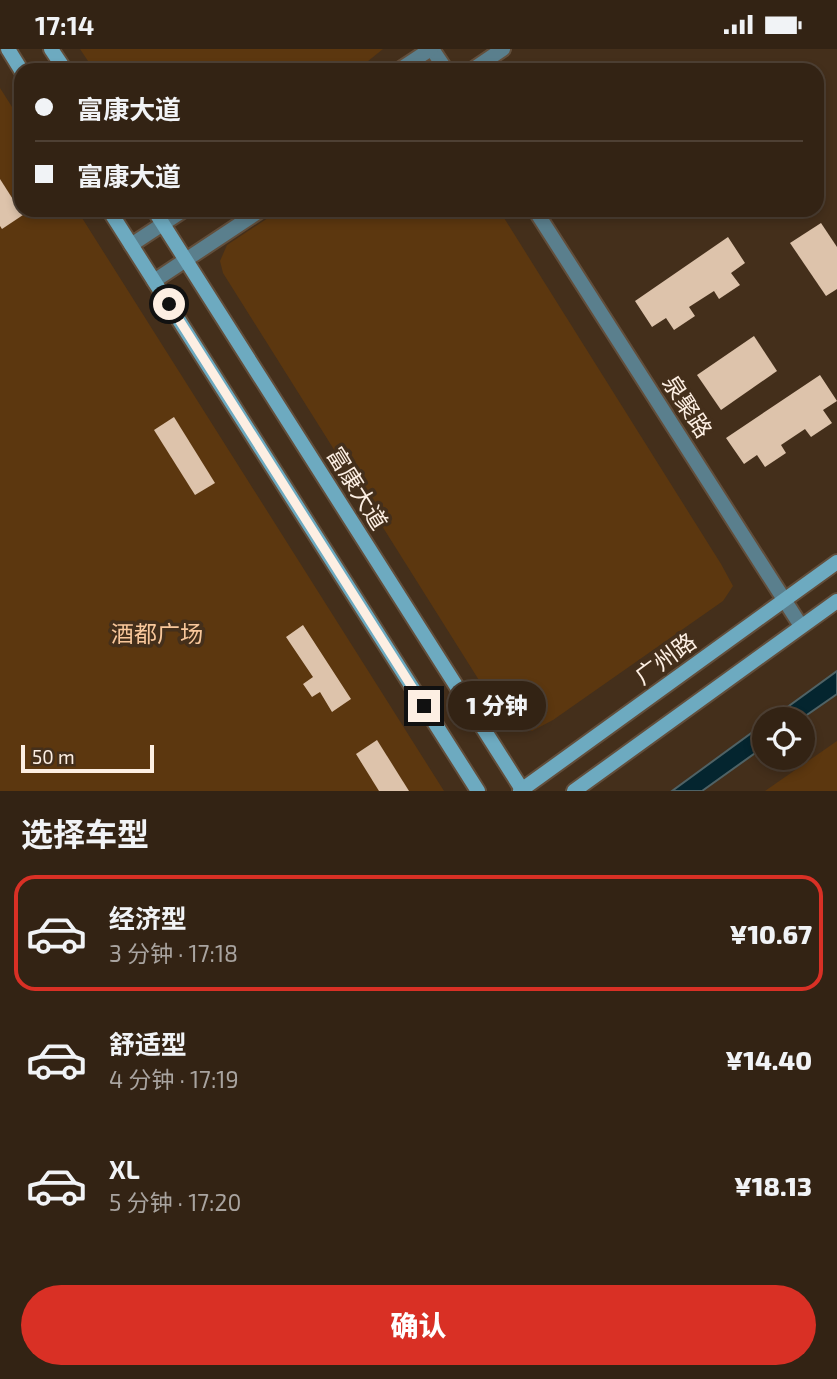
<!DOCTYPE html>
<html lang="zh">
<meta charset="utf-8">
<style>
body{margin:0;font-family:"Exo 2","Noto Sans SC",sans-serif;background:#3e2f22;color:#f1f3f6;height:100vh;display:flex;flex-direction:column;font-size:26px;white-space:nowrap}
*{box-sizing:border-box;margin:0}
p{font-size:23px;color:#a9a4a0}
.icon{flex:none;width:38px;height:38px;fill:none;stroke:currentColor;stroke-width:2;stroke-linecap:round;stroke-linejoin:round}
.map{position:relative;height:742px;overflow:hidden}
.drawer{display:flex;flex-direction:column;background:#332314;flex:1}
.drawer>*{flex:none}
.top-card{position:absolute;left:14px;top:14px;width:810px;height:154px;border-radius:21px;box-shadow:0 4px 10px #0003,0 0 0 2px #4e4034;display:grid;align-content:center;height:154px;padding:0 21px;background:#332314}
.buttons{position:absolute;left:752px;top:658px;display:grid;gap:14px}
.buttons a{display:grid;place-items:center;width:63px;height:63px;border-radius:50%;background:#332314;box-shadow:0 4px 10px #0003,0 0 0 2px #4e4034;font-size:35px}
.scale{position:absolute;left:21px;bottom:18px;width:133px;box-sizing:border-box;padding-left:7px;border:4px solid #fdefe3;border-top:0;font-size:19px;line-height:24px;white-space:nowrap;color:#fdefe3;-webkit-text-stroke:5px #442f1b;paint-order:stroke}
.end{position:absolute;width:32px;height:32px;margin:-16px;border:9px solid #fdefe3;background:#111;box-shadow:0 0 0 4px #111}
.from{border-radius:50%}
.bubble{position:absolute;height:49px;border-radius:24px;background:#332314;box-shadow:0 4px 10px #0003,0 0 0 2px #4e4034;font-size:23px;font-weight:800;line-height:49px;text-align:center}
.top-card b{display:flex;align-items:center;gap:24px;height:66px;font-size:26px}
.top-card b+b{border-top:2px solid #4e4034}
.top-card i{width:18px;height:18px;background:#f1f3f6}
ul{padding:0;list-style:none}
li{display:flex;align-items:center;gap:21px;height:116px;margin:0 14px 10px;padding:0 7px;border:4px solid transparent;border-radius:21px}
li div{flex:1}
li b{display:block;font-size:26px}
li em{font-style:normal;font-weight:800}
li.on{border-color:#d93025}
li>.icon{width:63px;height:63px;stroke-width:1.5}
h2{padding:0 21px;font-size:32px;line-height:84px}
.primary-button{display:flex;gap:14px;margin-top:auto;padding:14px 21px}
.primary-button a{flex:1;height:80px;border-radius:42px;background:#d93025;color:#fff;font-size:28px;font-weight:800;line-height:80px;text-align:center}
.status{display:flex;justify-content:space-between;align-items:center;height:49px;padding:0 35px;background:#332314;direction:ltr}
.status svg{height:19px;fill:currentColor}
.map>svg:first-child{display:block}
.green{fill:#5c370f}
.water{fill:#04252f;stroke:#4f6265;stroke-width:2}
.building{fill:#ddc3ab}
.lines{fill:none;stroke-linecap:round;stroke-linejoin:round}
.street-casing{stroke:#624e3b;stroke-width:18}
.secondary-casing{stroke:#624e3b;stroke-width:18}
.street{stroke:#5a7f8d;stroke-width:14}
.secondary{stroke:#6daac0;stroke-width:14}
.route{stroke:#fdefe3;stroke-width:9}
.labels{text-anchor:middle;dominant-baseline:central;stroke-width:7;stroke-linejoin:round;paint-order:stroke}
.street-label{font-size:23px;fill:#fdefe3;stroke:#442f1b}
.park-label{font-size:23px;fill:#f8c79b;stroke:#442f1b}
</style>
<div class="status"><b>17:14</b><svg viewBox="0 0 49 12"><path d="M0 12V9h3v3zM5 12V6h3v6zM10 12V3h3v9zM15 12V0h3v12zM26 1h20v11H26zM47 4h2v5h-2z"/></svg></div>
<div class="map">
<svg width="837" height="742" viewBox="0 0 837 742">
<rect width="100%" height="100%" fill="#442f1b"/>
<!-- green -->
<g class="green">
<polygon points="80,0 383,0 357,21 94,21"/>
<polygon points="0,39 21,72 21,161 77,161 444,742 0,742"/>
<polygon points="280,161 499,161 721,515 733,537 723,552 553,671 532,682 511,675 494,655 223,224 220,212 227,196"/>
<polygon points="837,692 837,742 765,742"/>
</g>
<!-- water -->
<g class="water">
<polygon points="837,622 837,645 801,670 771,670"/>
<polygon points="765,674 765,697 702,742 672,742"/>
</g>
<!-- building -->
<g class="building">
<polygon points="0,130 23,166 2,180 0,177"/>
<polygon points="821,174 837,198 837,240 826,247 790,194"/>
<polygon points="728,188 745,214 731,224 740,236 719,250 714,242 689,258 695,267 674,281 666,269 652,278 635,252"/>
<polygon points="754,287 777,322 721,361 697,326"/>
<polygon points="820,326 837,352 823,361 832,374 811,388 805,380 781,396 786,404 765,418 757,406 744,415 726,389"/>
<polygon points="174,368 215,434 195,446 154,381"/>
<polygon points="303,576 351,650 332,663 320,643 312,648 303,635 313,628 286,588"/>
<polygon points="377,691 409,742 379,742 356,705"/>
</g>
<g class="lines">
<defs>
<g id="street">
<polyline points="432,0 446,21"/>
<polyline points="399,21 431,0"/>
<polyline points="472,21 503,0"/>
<polyline points="535,161 801,577"/>
<polyline points="131,196 184,161"/>
<polyline points="154,232 261,161"/>
</g>
<g id="secondary">
<polyline points="8,0 21,21"/>
<polyline points="51,0 65,21"/>
<polyline points="109,161 478,742"/>
<polyline points="154,161 523,742"/>
<polyline points="520,742 837,513"/>
<polyline points="574,742 837,552"/>
</g>
</defs>
<!-- street casing -->
<use href="#street" class="street-casing"/>
<!-- secondary casing -->
<use href="#secondary" class="secondary-casing"/>
<!-- street -->
<use href="#street" class="street"/>
<!-- secondary -->
<use href="#secondary" class="secondary"/>
</g>
<g class="lines">
<!-- route -->
<polyline class="route" points="169,255 424,657"/>
</g>
<g class="labels">
<!-- street labels -->
<g class="street-label">
<text transform="translate(688 357) rotate(57)">泉聚路</text>
<text transform="translate(358 439) rotate(58)">富康大道</text>
<text transform="translate(665 609) rotate(-36)">广州路</text>
</g>
<!-- park labels -->
<g class="park-label">
<text x="157" y="584">酒都广场</text>
</g>
</g>
</svg>
<div class="buttons">
<a><svg class="icon" aria-label="locate" viewBox="0 0 24 24"><circle cx="12" cy="12" r="6"/><path d="M12 2v4M12 18v4M2 12h4M18 12h4"/></svg></a>
</div>
<div class="scale">50 m</div>
<i class="end from" style="left:169px;top:255px"></i>
<i class="end" style="left:424px;top:657px"></i>
<div class="bubble" style="left:448px;top:632px;width:98px">1 分钟</div>
<div class="top-card">
<b><i class="from"></i>富康大道</b>
<b><i></i>富康大道</b>
</div>
</div>
<section class="drawer">
<h2>选择车型</h2>
<ul>
<li class="on"><svg class="icon" aria-label="car" viewBox="0 0 24 24"><path d="M5 17H2v-5l4-1 3-4h7l3 4 3 1v5h-3M9 17h6M6 11h13"/><circle cx="7" cy="17" r="2"/><circle cx="17" cy="17" r="2"/></svg><div><b>经济型</b><p>3 分钟 · 17:18</p></div><em>¥10.67</em></li>
<li><svg class="icon" aria-label="car" viewBox="0 0 24 24"><path d="M5 17H2v-5l4-1 3-4h7l3 4 3 1v5h-3M9 17h6M6 11h13"/><circle cx="7" cy="17" r="2"/><circle cx="17" cy="17" r="2"/></svg><div><b>舒适型</b><p>4 分钟 · 17:19</p></div><em>¥14.40</em></li>
<li><svg class="icon" aria-label="car" viewBox="0 0 24 24"><path d="M5 17H2v-5l4-1 3-4h7l3 4 3 1v5h-3M9 17h6M6 11h13"/><circle cx="7" cy="17" r="2"/><circle cx="17" cy="17" r="2"/></svg><div><b>XL</b><p>5 分钟 · 17:20</p></div><em>¥18.13</em></li>
</ul>
<div class="primary-button"><a>确认</a></div>
</section>
